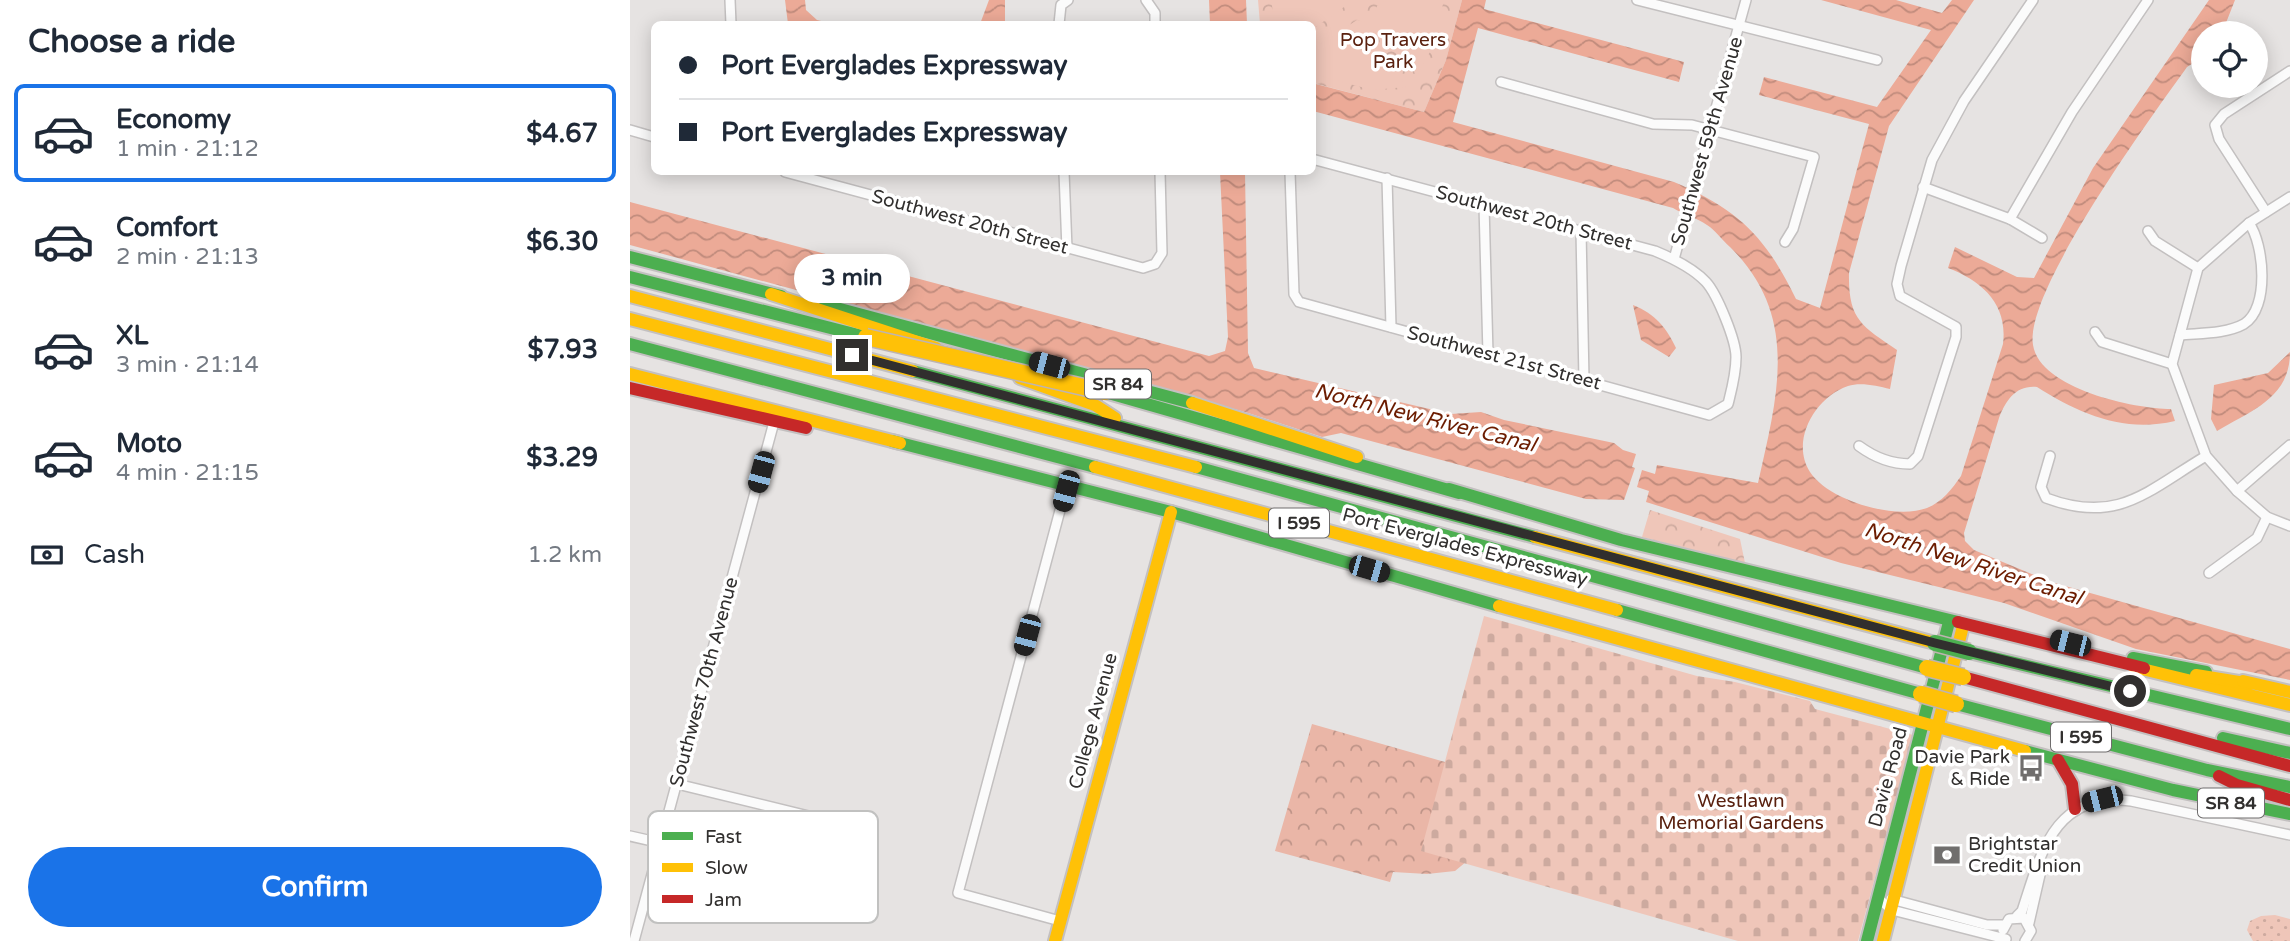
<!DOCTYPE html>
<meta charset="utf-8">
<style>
body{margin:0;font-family:"Varela Round",sans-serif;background:#f2f2f3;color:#1f2937;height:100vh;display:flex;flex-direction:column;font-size:26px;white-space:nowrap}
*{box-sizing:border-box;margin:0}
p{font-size:23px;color:#747a83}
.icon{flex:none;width:38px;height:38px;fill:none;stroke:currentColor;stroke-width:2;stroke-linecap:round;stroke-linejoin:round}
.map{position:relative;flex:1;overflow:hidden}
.sheet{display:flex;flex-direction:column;background:#fff;width:630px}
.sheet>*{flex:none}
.top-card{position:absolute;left:21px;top:21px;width:665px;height:154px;border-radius:10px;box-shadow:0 4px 18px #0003;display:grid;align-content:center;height:154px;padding:0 28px;background:#fff}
.fabs{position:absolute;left:1561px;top:21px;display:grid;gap:14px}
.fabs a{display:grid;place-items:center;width:77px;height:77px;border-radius:50%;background:#fff;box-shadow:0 4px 18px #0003;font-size:35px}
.end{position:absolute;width:32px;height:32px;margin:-16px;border:9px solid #312f2e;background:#fff;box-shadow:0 0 0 4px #fff}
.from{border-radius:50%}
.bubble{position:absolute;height:49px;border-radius:24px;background:#fff;box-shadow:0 4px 18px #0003;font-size:23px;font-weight:700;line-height:49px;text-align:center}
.car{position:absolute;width:21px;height:42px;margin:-21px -10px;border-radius:9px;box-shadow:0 0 5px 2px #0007;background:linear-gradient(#222 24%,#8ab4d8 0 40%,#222 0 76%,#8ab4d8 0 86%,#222 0)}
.top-card b{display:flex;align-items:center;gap:24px;height:66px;font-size:26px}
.top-card b+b{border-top:2px solid #e0e1e3}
.top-card i{width:18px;height:18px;background:#1f2937}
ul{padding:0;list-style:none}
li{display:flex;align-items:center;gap:21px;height:98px;margin:0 14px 10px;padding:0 14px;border:4px solid transparent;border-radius:10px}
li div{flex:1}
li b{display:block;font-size:26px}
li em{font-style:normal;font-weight:700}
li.current{border-color:#1a73e8}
li>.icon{width:63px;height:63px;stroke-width:1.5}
h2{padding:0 28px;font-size:32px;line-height:84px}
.pay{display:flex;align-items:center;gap:18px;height:77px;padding:0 28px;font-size:26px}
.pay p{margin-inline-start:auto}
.cta{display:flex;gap:14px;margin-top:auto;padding:14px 28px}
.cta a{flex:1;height:80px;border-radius:42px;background:#1a73e8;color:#fff;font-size:28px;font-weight:700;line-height:80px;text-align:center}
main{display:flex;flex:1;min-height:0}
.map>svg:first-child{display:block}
.grass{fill:url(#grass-dots)}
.forest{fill:url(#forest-crowns)}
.cemetery{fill:url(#cemetery-stones)}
.park{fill:url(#park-crowns)}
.pitch{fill:#efc6b9}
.water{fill:url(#water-waves)}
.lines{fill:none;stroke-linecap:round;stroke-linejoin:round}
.street-casing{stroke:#c3c0c0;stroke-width:12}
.fast-casing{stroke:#c3c0c0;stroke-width:16}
.slow-casing{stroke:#c3c0c0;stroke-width:16}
.jam-casing{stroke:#c3c0c0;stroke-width:16}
.street{stroke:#fbfbfb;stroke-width:9}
.fast{stroke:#4caf50;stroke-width:12}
.slow{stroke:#ffc107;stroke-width:12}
.jam{stroke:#c62828;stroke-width:12}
.fast-bridge-casing{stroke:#beb4b0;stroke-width:19;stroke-linecap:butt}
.slow-bridge-casing{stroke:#beb4b0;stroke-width:19;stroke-linecap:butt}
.fast-bridge{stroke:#4caf50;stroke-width:16}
.slow-bridge{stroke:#ffc107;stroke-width:16}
.route{stroke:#312f2e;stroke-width:9}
.labels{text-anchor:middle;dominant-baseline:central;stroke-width:7;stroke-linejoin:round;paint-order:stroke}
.shield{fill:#fff;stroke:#6f6d6d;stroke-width:2}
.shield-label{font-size:18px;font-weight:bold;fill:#312f2e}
.park-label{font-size:19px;fill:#5a210f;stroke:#fff}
.street-label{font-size:19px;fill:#312f2e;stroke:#fff}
.poi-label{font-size:19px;fill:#312f2e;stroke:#fff;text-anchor:end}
.water-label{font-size:21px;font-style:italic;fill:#6c1c00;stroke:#fff}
.key{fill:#fff;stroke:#c1c1c0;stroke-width:2}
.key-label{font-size:19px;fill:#312f2e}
</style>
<main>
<section class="sheet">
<h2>Choose a ride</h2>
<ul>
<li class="current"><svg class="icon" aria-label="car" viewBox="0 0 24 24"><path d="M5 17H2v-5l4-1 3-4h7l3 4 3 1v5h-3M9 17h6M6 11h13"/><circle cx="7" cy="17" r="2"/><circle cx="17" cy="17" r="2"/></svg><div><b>Economy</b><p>1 min · 21:12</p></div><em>$4.67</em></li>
<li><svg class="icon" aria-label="car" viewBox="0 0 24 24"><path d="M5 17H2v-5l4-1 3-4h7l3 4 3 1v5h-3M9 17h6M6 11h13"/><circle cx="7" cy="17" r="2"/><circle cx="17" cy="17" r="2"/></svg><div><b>Comfort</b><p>2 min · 21:13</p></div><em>$6.30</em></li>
<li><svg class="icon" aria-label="car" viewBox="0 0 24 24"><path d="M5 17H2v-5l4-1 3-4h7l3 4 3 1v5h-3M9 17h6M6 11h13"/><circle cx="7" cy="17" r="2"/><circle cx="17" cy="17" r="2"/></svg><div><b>XL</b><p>3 min · 21:14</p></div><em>$7.93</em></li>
<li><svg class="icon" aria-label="car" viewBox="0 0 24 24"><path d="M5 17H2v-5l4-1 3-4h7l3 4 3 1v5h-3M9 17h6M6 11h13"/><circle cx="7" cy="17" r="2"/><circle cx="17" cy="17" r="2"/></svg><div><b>Moto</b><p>4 min · 21:15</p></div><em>$3.29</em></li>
</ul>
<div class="pay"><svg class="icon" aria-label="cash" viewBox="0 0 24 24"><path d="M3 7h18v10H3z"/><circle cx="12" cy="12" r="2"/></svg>Cash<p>1.2 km</p></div>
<div class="cta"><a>Confirm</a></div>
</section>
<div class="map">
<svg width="1660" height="941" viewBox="0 0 1660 941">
<defs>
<pattern id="grass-dots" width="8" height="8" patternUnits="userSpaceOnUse" patternTransform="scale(1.75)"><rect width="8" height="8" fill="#efc6b9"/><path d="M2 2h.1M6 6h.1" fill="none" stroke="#cdaa9f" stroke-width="1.8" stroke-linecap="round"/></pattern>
<pattern id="forest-crowns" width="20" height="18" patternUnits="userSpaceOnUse" patternTransform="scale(1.75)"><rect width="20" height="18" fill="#eab6a7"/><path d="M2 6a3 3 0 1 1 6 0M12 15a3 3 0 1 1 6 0" fill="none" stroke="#be9488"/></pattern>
<pattern id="cemetery-stones" width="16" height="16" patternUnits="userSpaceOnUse" patternTransform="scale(1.75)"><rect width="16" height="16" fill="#efc6b9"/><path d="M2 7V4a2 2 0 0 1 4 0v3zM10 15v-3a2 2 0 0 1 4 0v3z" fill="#cdaa9f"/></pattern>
<pattern id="park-crowns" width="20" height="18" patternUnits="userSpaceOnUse" patternTransform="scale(1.75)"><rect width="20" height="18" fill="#efc6b9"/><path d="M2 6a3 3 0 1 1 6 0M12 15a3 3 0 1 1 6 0" fill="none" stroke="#cdaa9f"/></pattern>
<pattern id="water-waves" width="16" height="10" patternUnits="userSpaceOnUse" patternTransform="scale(1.75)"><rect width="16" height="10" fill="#ecaa97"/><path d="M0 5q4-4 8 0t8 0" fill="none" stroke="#c08b7c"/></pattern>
</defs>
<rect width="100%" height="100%" fill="#e6e3e2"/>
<!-- grass -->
<polygon class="grass" points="1645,915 1660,919 1660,941 1623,941 1617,930 1620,921 1631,916"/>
<!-- forest -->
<polygon class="forest" points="682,724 815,762 848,852 825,871 797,874 763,872 760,882 645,851"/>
<!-- cemetery -->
<polygon class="cemetery" points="854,616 1067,676 1105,682 1180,701 1185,709 1283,735 1228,941 1108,941 791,851"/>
<!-- park -->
<g class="park">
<polygon points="628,0 832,0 816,60 794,112 683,83 682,24 630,24"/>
<polygon points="1020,510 1110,539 1115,563 1012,537"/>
</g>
<!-- pitch -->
<g class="pitch">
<polygon points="641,0 714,0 714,7 683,29 682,24 645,24"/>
<polygon points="757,0 814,0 802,48 787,76 745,14 747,6"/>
<polygon points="727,20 735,22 776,87 742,90 683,74 683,49"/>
</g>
<!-- water -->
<g class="water">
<polygon points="155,0 175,0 176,10 187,20 204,24 158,24"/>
<polygon points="359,0 375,0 375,24 350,24"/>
<polygon points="579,0 616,0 617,24 580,24"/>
<path d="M832,0H856L854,9L1054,62L1049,82L848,28L823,122L1044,182C1109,210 1135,236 1166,299L1190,308L1239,124L1129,95L1134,77L1247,107L1301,30L1191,0H1266L1312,13L1322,0H1344L1259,126L1219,273C1218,320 1232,326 1267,350L1260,389C1247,386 1231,382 1218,386C1185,397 1160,441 1180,472C1199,501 1265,520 1297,508C1312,502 1322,489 1331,476L1373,344C1378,304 1352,281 1318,268L1325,247L1387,277L1404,278L1463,168L1579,0H1605L1592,33H1573V57L1557,67C1522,116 1394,291 1403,345C1410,389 1505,409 1541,409L1545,421C1493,433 1450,414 1407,387C1386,385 1376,400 1369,418L1334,533L1335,541L1344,550L1421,582L1660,649V680L1506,649L1374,603L1211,563L1016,502L1019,491L1007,487L1012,470L1025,474L1027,465L1128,483C1147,397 1171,317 1100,247C1092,240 1085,230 1077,225C1067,218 1053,214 1043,208L683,111L682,83L794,112L816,60Z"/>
<polygon points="590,172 615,172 618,353 624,368 821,414 851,412 874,420 984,443 993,450 1006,454 1002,467 1005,468 994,500 956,499 711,433 692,437 615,412 0,245 0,202 579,356 595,351 598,337"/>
<path d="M1003,305C1025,314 1036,327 1046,348L1039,357L1011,340Z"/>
<path d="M1660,352C1660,398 1622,410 1587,431L1581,419L1584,385L1638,373Z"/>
</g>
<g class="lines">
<defs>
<g id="street">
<polyline points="100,0 101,24"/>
<polyline points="516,0 525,13 525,24"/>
<polyline points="1007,0 1247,60"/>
<polyline points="429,24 431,5 438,0"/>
<polyline points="871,82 1023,124 1062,125 1184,157 1163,229 1155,242"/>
<polyline points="0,130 24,137"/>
<polyline points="155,172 513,268 525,264 532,253 530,172"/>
<polyline points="434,172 437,249"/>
<path d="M660,172L664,294L669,302L1079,415L1098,404C1102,388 1106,374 1106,357C1106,340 1087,294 1076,282C1063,268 1042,258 1025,251L682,159"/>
<polyline points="757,178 761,327"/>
<polyline points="1293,187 1380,219 1412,238"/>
<polyline points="1660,197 1619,223 1568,268 1542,364 1576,456 1607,491 1637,517 1660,526"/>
<polyline points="854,205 858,354"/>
<polyline points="1636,212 1589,139 1585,125 1594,114 1660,71"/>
<polyline points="1380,219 1442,112 1518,0"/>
<polyline points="951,231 954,380"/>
<polyline points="1518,231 1525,241 1568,268"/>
<polyline points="1044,259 1116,0"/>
<polyline points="1465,332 1472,342 1542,364"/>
<path d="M1550,335C1570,333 1596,334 1614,324C1640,308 1634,244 1619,223"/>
<path d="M1229,446C1244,457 1261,464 1280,464L1288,456L1326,337V327L1270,296L1267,284L1271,266L1302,160L1334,101L1403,0"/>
<path d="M1420,456L1411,487L1416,498C1488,525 1517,491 1576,456"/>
<polyline points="1607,491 1660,445"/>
<polyline points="1579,573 1627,538 1637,517"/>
<polyline points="47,784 195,820 231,833"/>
<polyline points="0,836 31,843"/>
<polyline points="1249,899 1262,910 1376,939"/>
<polyline points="1261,899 1357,925 1373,925"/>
<path d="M1387,916L1392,911C1411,853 1424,791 1501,801L1660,835"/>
<polyline points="430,921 328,893 437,484"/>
<polyline points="1399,923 1412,866"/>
<polyline points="1373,930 1379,919 1394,918 1401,931 1395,941"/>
<polyline points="4,941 144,422"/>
</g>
<g id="fast">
<polyline points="0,257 151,296"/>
<polyline points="0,277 236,337"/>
<polyline points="195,305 562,403"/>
<polyline points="0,344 465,467"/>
<polyline points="283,371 905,537"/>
<polyline points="475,392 829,493"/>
<polyline points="262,441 541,512 869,606"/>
<polyline points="566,467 1297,668"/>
<polyline points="819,489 991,540 1328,622"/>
<polyline points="987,610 1291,694"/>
<polyline points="1339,652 1660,729"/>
<polyline points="1503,658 1576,672"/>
<polyline points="1326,704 1577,770 1660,787"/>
<polyline points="1593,738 1660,753"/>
<polyline points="1395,751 1543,790 1660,814"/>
<polyline points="1237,941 1319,622"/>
</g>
<g id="slow">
<polyline points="141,294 306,348"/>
<polyline points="0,296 283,371"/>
<polyline points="0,319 566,467"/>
<polyline points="0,374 270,443"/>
<polyline points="390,378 465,405 485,418"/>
<polyline points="562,403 727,457"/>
<polyline points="465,467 987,610"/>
<polyline points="905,537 1305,643"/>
<polyline points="869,606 1395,751"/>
<polyline points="1504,667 1660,705"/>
<polyline points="1566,675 1621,684"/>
<polyline points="1613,681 1660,692"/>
<polyline points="425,941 541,512"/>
<polyline points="1253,941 1333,626"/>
</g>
<g id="jam">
<polyline points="0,388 176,428"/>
<polyline points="1328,622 1514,668"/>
<polyline points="1333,677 1660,766"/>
<polyline points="1428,760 1442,784 1445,809"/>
<polyline points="1589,776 1607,785 1660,800"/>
</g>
</defs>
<!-- street casing -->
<use href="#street" class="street-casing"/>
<!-- fast casing -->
<use href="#fast" class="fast-casing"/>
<!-- slow casing -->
<use href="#slow" class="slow-casing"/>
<!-- jam casing -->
<use href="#jam" class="jam-casing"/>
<!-- street -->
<use href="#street" class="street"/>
<!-- fast -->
<use href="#fast" class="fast"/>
<!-- slow -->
<use href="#slow" class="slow"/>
<!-- jam -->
<use href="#jam" class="jam"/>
<defs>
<polyline id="fast-bridge" points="1305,643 1339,652"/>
<g id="slow-bridge">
<polyline points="236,337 475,392"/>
<polyline points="1297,668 1333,677"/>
<polyline points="1291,694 1326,704"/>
</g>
</defs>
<!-- fast-bridge casing -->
<use href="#fast-bridge" class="fast-bridge-casing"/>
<!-- slow-bridge casing -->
<use href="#slow-bridge" class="slow-bridge-casing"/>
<!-- fast-bridge -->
<use href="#fast-bridge" class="fast-bridge"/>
<!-- slow-bridge -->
<use href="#slow-bridge" class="slow-bridge"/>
</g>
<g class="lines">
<!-- route -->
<polyline class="route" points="222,355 1305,643 1500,691"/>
</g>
<!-- icons -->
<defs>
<symbol id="bus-bare" viewBox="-9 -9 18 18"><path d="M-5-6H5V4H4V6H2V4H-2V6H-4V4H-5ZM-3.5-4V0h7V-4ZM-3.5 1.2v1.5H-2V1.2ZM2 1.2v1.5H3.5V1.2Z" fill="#706e6d" stroke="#fff" stroke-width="2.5" paint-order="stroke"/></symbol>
<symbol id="bank-bare" viewBox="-9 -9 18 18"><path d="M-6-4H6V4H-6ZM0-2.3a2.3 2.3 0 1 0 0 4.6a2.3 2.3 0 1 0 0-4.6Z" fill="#706e6d" stroke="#fff" stroke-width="2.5" paint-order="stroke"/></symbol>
</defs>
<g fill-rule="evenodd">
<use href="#bus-bare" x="1382" y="749" width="38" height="38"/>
<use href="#bank-bare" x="1298" y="836" width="38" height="38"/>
</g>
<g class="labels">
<!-- shield labels -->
<g class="shield">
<rect x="455" y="369.5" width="66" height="29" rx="5"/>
<rect x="639" y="508.5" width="60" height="29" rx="5"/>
<rect x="1421" y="722.5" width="60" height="29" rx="5"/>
<rect x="1568" y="788.5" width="66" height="29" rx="5"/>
</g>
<g class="shield-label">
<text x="488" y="384">SR 84</text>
<text x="669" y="523">I 595</text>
<text x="1451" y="737">I 595</text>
<text x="1601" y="803">SR 84</text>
</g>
<!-- park labels -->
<g class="park-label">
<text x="763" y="40">Pop Travers<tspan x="763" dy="22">Park</tspan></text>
<text x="1111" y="801">Westlawn<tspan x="1111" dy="22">Memorial Gardens</tspan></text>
</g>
<!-- street labels -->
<g class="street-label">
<text transform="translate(1077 141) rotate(-74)">Southwest 59th Avenue</text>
<text transform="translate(904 218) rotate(15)">Southwest 20th Street</text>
<text transform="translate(340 222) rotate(15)">Southwest 20th Street</text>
<text transform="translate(874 358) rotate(15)">Southwest 21st Street</text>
<text transform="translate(835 547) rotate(15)">Port Everglades Expressway</text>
<text transform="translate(74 682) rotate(-75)">Southwest 70th Avenue</text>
<text transform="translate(463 721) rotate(-75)">College Avenue</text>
<text transform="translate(1258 777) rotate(-75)">Davie Road</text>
</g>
<!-- poi labels -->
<g class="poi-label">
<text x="1380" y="757">Davie Park<tspan x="1380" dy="22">&amp; Ride</tspan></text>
<text x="1338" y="844" text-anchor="start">Brightstar<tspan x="1338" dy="22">Credit Union</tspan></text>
</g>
<!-- water labels -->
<g class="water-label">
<text transform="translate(795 418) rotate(14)">North New River Canal</text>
<text transform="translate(1343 564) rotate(18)">North New River Canal</text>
</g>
</g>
<!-- legend -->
<rect x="18" y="811" width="230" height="112" rx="10" class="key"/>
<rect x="32" y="832" width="31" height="8" fill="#4caf50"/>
<rect x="32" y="863" width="31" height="9" fill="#ffc107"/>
<rect x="32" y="895" width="31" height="8" fill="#c62828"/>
<g class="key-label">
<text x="75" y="843">Fast</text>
<text x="75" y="874">Slow</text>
<text x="75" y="906">Jam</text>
</g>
</svg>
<div class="fabs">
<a><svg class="icon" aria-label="locate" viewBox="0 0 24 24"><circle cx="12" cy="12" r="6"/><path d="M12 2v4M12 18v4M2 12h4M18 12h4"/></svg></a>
</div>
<i class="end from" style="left:1500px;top:691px"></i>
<i class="end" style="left:222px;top:355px"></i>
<div class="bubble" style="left:164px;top:254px;width:116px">3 min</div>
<i class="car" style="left:419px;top:365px;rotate:285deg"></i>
<i class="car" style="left:131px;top:472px;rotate:195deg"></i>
<i class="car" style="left:436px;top:491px;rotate:195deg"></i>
<i class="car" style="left:739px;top:569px;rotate:106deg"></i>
<i class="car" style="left:397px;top:635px;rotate:195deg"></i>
<i class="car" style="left:1440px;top:643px;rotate:284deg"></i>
<i class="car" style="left:1472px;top:799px;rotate:256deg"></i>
<div class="top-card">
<b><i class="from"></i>Port Everglades Expressway</b>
<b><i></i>Port Everglades Expressway</b>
</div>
</div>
</main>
